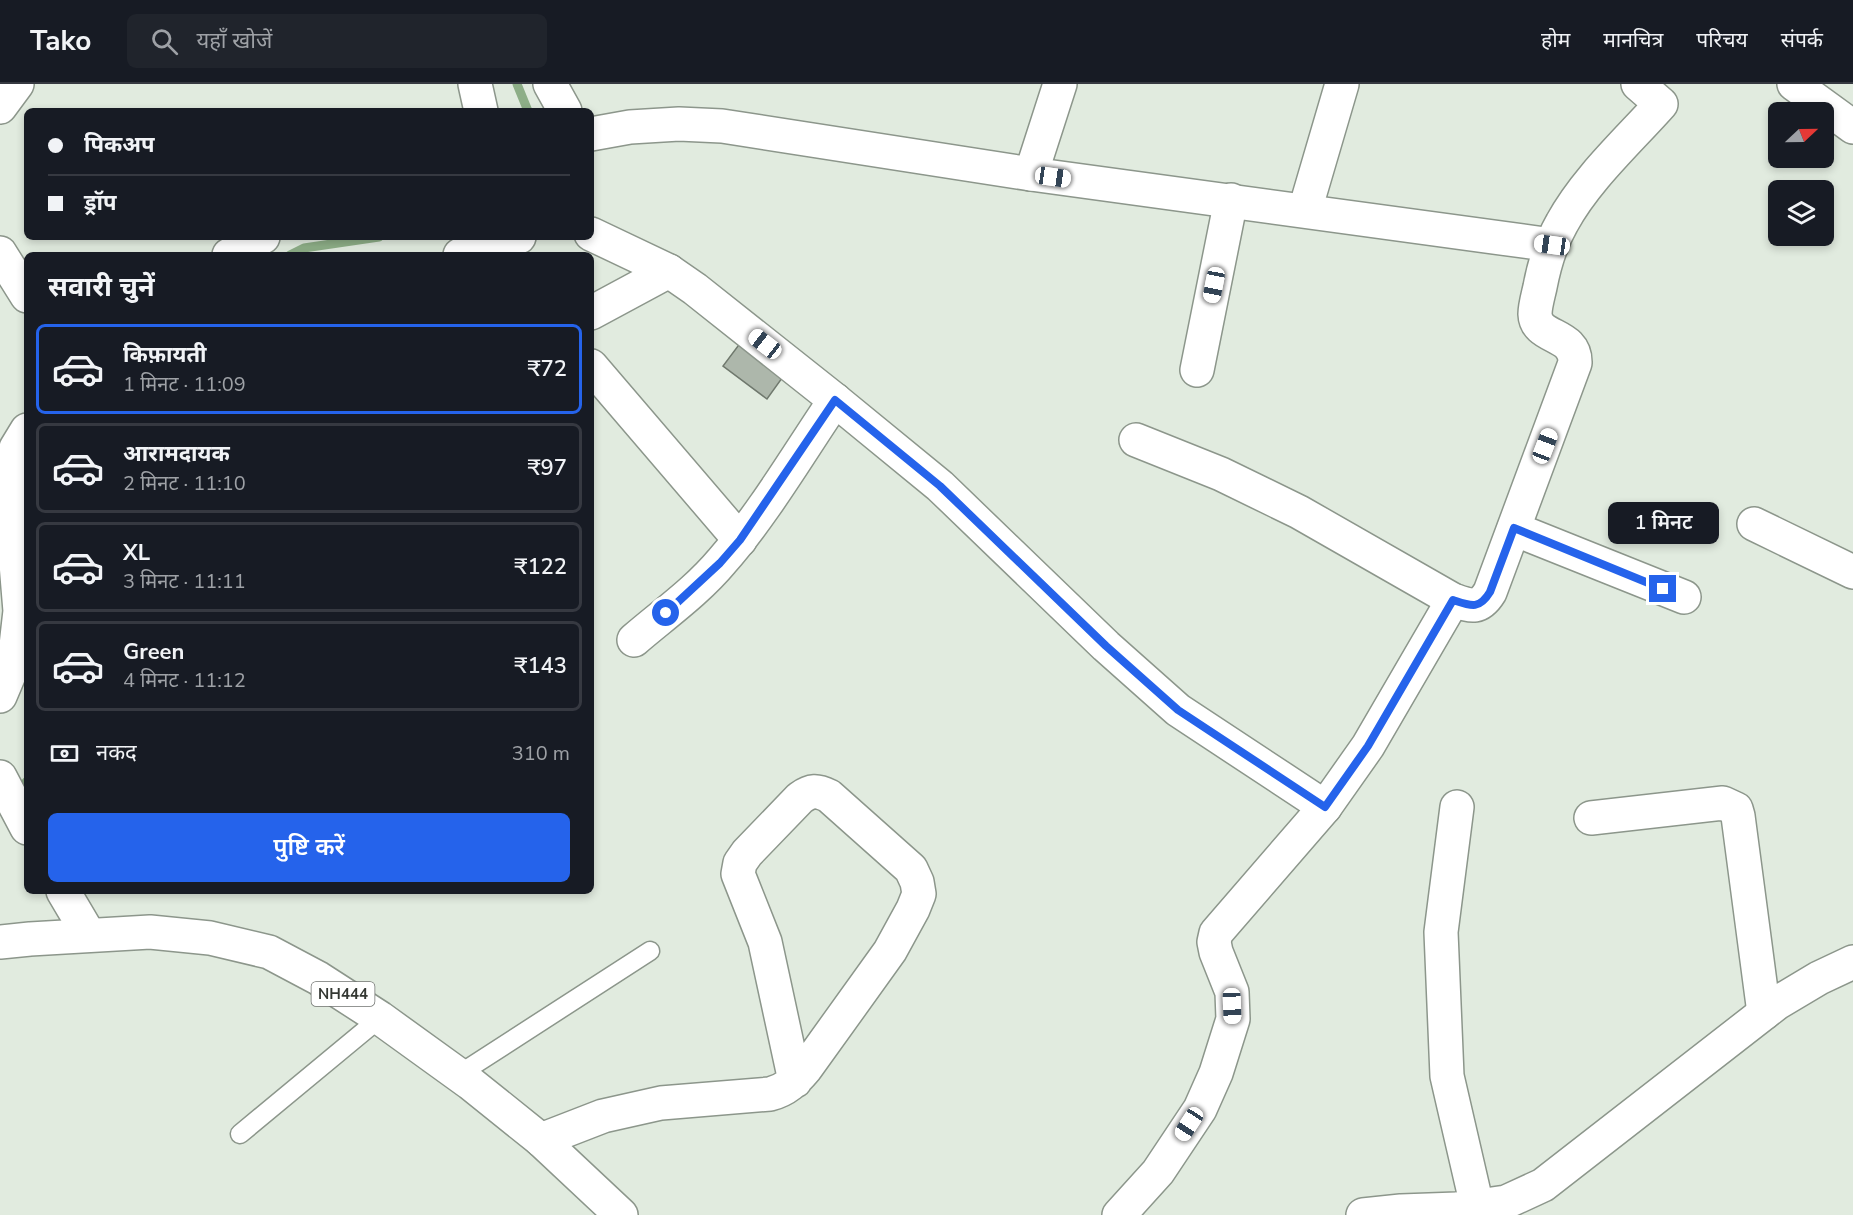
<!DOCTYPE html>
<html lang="hi">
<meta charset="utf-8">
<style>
body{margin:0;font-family:"Nunito Sans","Noto Sans Devanagari",sans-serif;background:#20242c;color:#f1f3f6;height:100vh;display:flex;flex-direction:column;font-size:22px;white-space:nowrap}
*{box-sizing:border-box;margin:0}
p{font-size:20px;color:#9ea1a6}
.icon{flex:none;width:33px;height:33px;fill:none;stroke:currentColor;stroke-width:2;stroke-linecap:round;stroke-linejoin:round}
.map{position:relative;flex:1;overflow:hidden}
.details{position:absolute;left:24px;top:168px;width:570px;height:642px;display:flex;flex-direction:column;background:#171b24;border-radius:9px;box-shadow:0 3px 9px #0003}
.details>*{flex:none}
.guide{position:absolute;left:24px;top:24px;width:570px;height:132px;border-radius:9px;box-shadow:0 3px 9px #0003;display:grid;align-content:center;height:132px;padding:0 24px;background:#171b24}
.needle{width:39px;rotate:68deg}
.tools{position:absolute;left:1768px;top:18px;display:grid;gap:12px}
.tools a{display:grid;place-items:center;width:66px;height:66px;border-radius:9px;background:#171b24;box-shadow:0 3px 9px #0003;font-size:30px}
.end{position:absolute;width:27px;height:27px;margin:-14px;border:8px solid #2563eb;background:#fff;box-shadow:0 0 0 3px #fff}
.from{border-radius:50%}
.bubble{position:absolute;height:42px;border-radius:9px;background:#171b24;box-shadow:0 3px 9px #0003;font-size:20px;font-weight:600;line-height:42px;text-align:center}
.car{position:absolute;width:18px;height:36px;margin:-18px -9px;border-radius:8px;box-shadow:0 0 4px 2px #0007;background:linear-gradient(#fff 24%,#345 0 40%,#fff 0 76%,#345 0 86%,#fff 0)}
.guide b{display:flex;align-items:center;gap:21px;height:57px;font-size:22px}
.guide b+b{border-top:2px solid #363941}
.guide i{width:15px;height:15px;background:#f1f3f6}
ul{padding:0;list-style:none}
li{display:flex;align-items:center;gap:18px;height:90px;margin:0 12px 9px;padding:0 12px;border:3px solid #363941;border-radius:9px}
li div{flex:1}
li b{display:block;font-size:22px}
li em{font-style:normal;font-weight:600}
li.on{border-color:#2563eb}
li>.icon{width:54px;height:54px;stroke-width:1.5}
h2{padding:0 24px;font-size:27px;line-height:72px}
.pay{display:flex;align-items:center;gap:15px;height:66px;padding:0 24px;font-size:22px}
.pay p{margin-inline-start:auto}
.primary-button{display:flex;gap:12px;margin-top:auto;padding:12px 24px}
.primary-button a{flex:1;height:69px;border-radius:9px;background:#2563eb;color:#fff;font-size:24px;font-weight:600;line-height:69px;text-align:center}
header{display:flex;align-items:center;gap:36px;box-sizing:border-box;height:84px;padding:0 30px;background:#171b24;border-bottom:2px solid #363941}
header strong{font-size:28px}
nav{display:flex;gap:33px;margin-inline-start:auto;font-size:21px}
.search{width:420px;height:54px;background:#20242c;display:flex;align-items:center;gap:15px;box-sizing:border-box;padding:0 21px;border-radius:9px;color:#9ea1a6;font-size:22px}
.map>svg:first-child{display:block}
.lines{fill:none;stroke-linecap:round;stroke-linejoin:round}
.stream{stroke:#8dae87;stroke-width:9}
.building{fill:#adb7ab;stroke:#6f786d;stroke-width:1.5}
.service-casing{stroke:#8c968b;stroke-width:21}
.minor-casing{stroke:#8c968b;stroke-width:36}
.trunk-casing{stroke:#8c968b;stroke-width:36}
.service{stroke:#fff;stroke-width:18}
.minor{stroke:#fff;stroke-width:33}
.trunk{stroke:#fff;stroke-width:33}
.route{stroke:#2563eb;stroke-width:8}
.labels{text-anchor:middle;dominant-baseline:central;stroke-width:4.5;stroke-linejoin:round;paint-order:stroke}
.shield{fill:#fff;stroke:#707370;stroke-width:1.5}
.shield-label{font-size:15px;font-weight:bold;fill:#333732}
</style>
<header>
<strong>Tako</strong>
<div class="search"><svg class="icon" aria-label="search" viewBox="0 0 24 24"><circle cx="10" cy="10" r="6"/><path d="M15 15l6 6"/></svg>यहाँ खोजें</div>
<nav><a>होम</a><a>मानचित्र</a><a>परिचय</a><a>संपर्क</a></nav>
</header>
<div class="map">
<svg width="1853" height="1131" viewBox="0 0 1853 1131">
<rect width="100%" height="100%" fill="#e1ebdf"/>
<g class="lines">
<!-- stream -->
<g class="stream">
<polyline points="517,0 528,27"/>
<polyline points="290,171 304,164 379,153"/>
<polyline points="16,709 27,697"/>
</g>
</g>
<!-- building -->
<polygon class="building" points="747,250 790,283 767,315 723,282"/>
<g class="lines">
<defs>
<g id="service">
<polyline points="458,991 650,867"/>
<polyline points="240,1050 380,934"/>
</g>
<g id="minor">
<polyline points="475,0 481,27"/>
<polyline points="550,0 565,27"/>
<polyline points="1794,0 1853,43"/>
<polyline points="0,23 17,0"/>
<polyline points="591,50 630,43 679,40 722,42 1031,90 1552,161"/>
<polyline points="1031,90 1060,0"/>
<polyline points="1305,126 1342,0"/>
<polyline points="591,150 669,187 695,205 835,316 940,402 1106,562 1178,626 1325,723"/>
<polyline points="0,169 27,212"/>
<polyline points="229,171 263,153"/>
<polyline points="460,171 496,162 519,153"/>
<polyline points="591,229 669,187"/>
<polyline points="591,282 740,456"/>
<polyline points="1197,286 1231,116"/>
<path d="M1136,356L1221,390L1299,428L1453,516C1471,522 1479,526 1490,508L1575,279C1576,248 1536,256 1535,230C1535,222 1538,212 1540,203C1544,182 1551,158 1562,139C1586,95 1628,57 1661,20L1638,0"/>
<polyline points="1754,440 1853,488"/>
<polyline points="1514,445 1684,513"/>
<path d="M634,556C663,531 697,507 722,477C764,429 799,369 835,316"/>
<polyline points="0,612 14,579 20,527 9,396 16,364 27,346"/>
<polyline points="0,693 27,744"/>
<polyline points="1457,723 1441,848 1447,992 1477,1122"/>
<polyline points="1591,734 1723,719 1736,725 1738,732 1764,929"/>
<polyline points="63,807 89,851"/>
<path d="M541,1056L603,1032L661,1019L770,1010C786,1006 795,997 806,984L890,867L913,825L919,810L917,798L911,785L829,712C817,706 811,706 800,714L747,769L740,779L738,790L765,858L795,997"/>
<polyline points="1119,1131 1158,1088 1200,1025 1216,989 1233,935 1232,908 1216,868 1214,858 1216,849 1325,723 1368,662 1453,516"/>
<polyline points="1363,1131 1401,1127 1457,1125 1506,1118 1543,1101 1777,919 1819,894 1853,878"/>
</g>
<polyline id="trunk" points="0,858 30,855 150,848 210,854 269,868 318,894 380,934 470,999 541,1056 621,1131"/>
</defs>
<!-- service casing -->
<use href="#service" class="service-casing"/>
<!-- minor casing -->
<use href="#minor" class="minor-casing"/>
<!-- trunk casing -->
<use href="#trunk" class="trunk-casing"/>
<!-- service -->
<use href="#service" class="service"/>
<!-- minor -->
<use href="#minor" class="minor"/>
<!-- trunk -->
<use href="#trunk" class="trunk"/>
</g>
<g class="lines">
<!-- route -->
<path class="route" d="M666,529L720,479L740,456L835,316L940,402L1106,562L1178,626L1325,723L1368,662L1453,516C1471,522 1479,526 1490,508L1514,444L1663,505"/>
</g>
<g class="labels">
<!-- shield labels -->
<rect class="shield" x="311.5" y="898" width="63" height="24" rx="4.5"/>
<g class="shield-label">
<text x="343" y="910">NH444</text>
</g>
</g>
</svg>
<div class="tools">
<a><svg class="needle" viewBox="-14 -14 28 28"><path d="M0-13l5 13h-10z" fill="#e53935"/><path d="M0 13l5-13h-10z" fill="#9ea1a6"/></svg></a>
<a><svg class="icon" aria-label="layers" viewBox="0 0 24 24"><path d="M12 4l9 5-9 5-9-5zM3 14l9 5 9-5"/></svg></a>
</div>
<i class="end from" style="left:666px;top:529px"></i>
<i class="end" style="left:1663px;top:505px"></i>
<div class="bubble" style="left:1608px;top:418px;width:111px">1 मिनट</div>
<i class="car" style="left:1053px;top:93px;rotate:98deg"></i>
<i class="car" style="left:1552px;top:161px;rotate:278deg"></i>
<i class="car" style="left:1214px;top:201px;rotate:191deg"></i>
<i class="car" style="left:765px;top:260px;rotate:308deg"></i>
<i class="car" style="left:1545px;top:362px;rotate:21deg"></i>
<i class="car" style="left:1232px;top:922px;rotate:178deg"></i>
<i class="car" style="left:1189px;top:1040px;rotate:213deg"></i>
<div class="guide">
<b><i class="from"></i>पिकअप</b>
<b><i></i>ड्रॉप</b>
</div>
<section class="details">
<h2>सवारी चुनें</h2>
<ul>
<li class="on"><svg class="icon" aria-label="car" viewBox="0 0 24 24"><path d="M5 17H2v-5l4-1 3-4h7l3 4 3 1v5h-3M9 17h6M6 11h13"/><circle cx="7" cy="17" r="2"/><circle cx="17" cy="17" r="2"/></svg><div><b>किफ़ायती</b><p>1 मिनट · 11:09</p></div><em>₹72</em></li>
<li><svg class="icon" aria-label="car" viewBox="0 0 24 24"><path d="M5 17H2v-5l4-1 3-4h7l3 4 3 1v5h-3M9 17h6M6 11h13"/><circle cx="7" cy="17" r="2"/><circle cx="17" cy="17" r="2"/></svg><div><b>आरामदायक</b><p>2 मिनट · 11:10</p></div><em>₹97</em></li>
<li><svg class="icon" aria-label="car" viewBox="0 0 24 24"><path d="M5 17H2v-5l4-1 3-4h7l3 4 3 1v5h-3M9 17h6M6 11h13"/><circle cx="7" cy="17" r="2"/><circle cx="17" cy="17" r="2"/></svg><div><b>XL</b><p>3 मिनट · 11:11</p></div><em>₹122</em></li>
<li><svg class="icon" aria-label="car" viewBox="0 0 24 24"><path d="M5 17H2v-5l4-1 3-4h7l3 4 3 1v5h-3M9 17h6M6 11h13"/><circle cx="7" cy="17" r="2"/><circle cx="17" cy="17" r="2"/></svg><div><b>Green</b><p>4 मिनट · 11:12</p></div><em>₹143</em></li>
</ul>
<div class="pay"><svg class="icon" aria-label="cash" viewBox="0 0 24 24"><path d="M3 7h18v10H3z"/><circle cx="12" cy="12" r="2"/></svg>नकद<p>310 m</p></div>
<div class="primary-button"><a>पुष्टि करें</a></div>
</section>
</div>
